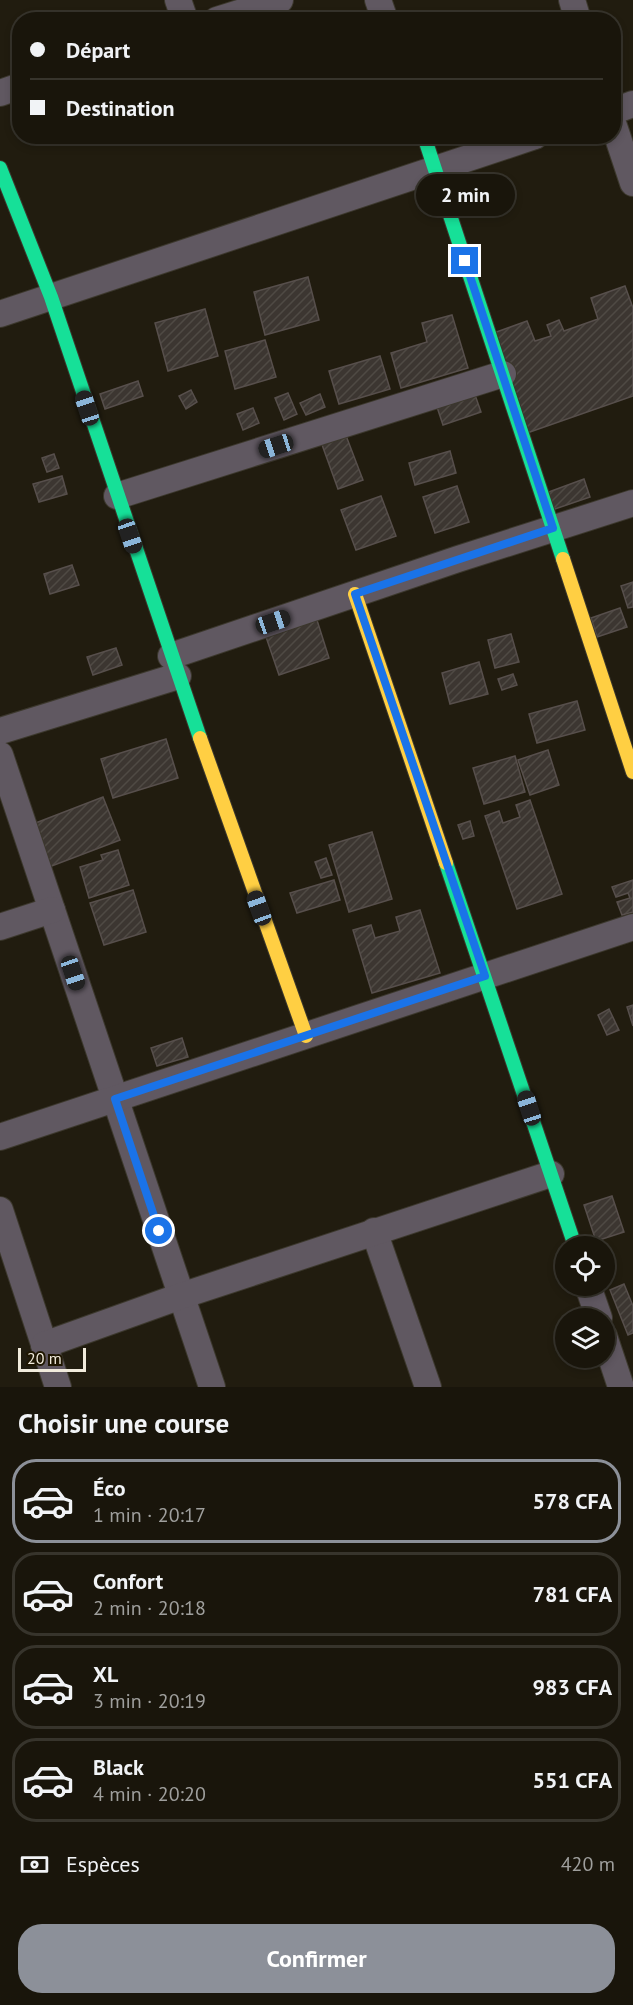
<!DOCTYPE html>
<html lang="fr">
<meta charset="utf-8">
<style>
body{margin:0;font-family:"PT Sans",sans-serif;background:#221e14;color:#f1f3f6;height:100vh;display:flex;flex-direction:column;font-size:22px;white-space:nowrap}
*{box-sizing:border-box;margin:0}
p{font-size:20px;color:#9f9f9d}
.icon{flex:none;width:33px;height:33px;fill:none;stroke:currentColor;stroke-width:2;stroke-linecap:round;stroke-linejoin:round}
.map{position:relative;height:1387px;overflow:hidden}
.details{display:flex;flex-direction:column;background:#19150b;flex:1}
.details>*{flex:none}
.banner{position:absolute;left:12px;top:12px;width:609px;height:132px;border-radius:24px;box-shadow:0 3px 9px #0003,0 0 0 2px #37342c;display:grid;align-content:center;height:132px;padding:0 18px;background:#19150b}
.controls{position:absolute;left:555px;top:1236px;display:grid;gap:12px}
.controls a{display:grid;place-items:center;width:60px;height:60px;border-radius:50%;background:#19150b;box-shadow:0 3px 9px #0003,0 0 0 2px #37342c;font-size:30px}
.scale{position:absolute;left:18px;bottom:15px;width:68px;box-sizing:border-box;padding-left:6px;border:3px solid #f1ebdc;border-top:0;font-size:16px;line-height:21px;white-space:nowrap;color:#f1ebdc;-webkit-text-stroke:4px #1f1601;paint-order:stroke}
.end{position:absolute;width:27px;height:27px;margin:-14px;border:8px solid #1a73e8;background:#fff;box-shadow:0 0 0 3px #fff}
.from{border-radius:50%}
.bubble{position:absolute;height:42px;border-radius:21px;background:#19150b;box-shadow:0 3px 9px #0003,0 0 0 2px #37342c;font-size:20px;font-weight:700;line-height:42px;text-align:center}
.car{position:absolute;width:18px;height:36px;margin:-18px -9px;border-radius:8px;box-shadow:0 0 4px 2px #0007;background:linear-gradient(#222 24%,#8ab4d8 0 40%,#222 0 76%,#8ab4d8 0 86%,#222 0)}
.banner b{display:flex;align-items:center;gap:21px;height:57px;font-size:22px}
.banner b+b{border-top:2px solid #37342c}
.banner i{width:15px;height:15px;background:#f1f3f6}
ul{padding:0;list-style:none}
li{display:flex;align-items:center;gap:18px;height:84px;margin:0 12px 9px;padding:0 6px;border:3px solid #37342c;border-radius:24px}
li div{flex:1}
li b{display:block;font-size:22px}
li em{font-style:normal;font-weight:700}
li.selected{border-color:#8c9099}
li>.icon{width:54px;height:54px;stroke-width:1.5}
h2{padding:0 18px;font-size:27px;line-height:72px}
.pay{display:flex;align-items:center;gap:15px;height:66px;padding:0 18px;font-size:22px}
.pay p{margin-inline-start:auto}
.button{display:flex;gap:12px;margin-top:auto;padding:12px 18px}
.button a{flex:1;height:69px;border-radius:24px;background:#8c9099;color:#fff;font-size:24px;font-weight:700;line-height:69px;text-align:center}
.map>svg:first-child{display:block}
.building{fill:url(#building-hatch);stroke:#574f4c;stroke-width:1.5}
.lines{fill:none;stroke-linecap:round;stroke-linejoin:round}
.street-casing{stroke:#3c382d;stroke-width:28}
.fast-casing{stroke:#3c382d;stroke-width:16}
.slow-casing{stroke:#3c382d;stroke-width:16}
.street{stroke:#605861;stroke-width:26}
.fast{stroke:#16e098;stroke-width:14}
.slow{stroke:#ffcf43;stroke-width:14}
.route{stroke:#1a73e8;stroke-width:8}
</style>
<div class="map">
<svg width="633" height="1387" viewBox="0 0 633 1387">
<defs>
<pattern id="building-hatch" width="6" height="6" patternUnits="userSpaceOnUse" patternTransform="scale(1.5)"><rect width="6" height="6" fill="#3c3631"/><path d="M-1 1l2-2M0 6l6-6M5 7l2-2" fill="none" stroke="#4f4a44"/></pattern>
</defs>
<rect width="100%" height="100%" fill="#211c0f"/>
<!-- building -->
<g class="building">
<polygon points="308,277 319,320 265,335 254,292"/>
<polygon points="625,286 633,308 633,396 527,433 491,334 527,321 535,341 551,336 547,325 559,320 564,331 598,319 591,298"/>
<polygon points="205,309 218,356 168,371 155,323"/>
<polygon points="452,315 468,368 401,388 391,353 427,342 422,323"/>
<polygon points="265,340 276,377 235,389 225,351"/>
<polygon points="380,356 390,389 339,404 329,371"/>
<polygon points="138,381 143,396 105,409 100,394"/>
<polygon points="191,390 197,402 186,409 179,396"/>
<polygon points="474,392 481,412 443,425 436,404"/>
<polygon points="288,393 297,414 284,420 275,398"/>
<polygon points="320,394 325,407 306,415 300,403"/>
<polygon points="253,408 259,423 243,430 237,414"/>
<polygon points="345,433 363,480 338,489 321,442"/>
<polygon points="450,451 456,473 415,485 409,463"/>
<polygon points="54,454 59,468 47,472 42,458"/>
<polygon points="62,476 67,494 39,502 33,484"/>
<polygon points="584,479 590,497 552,510 546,493"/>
<polygon points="457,486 469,522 435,533 423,497"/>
<polygon points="381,496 396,536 356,550 341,510"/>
<polygon points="72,565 79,585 50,594 44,574"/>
<polygon points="633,582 633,607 628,608 621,586"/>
<polygon points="620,608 627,627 597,637 591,618"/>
<polygon points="316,617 329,658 279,675 265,634"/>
<polygon points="511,634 519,662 495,668 488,640"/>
<polygon points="116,648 122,665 93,675 87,657"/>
<polygon points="479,662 488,694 450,704 442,673"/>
<polygon points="513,674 517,685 502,690 498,679"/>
<polygon points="577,701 585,730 537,743 529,714"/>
<polygon points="166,739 178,778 113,798 101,759"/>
<polygon points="548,750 559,785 530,795 518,760"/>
<polygon points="515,756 525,792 484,804 473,768"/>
<polygon points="103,797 120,840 49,867 33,824"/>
<polygon points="530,800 562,894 517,909 485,816 499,811 503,823 520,817 516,805"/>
<polygon points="470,821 474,836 463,839 458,825"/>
<polygon points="372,832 392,899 349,912 329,845"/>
<polygon points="118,850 129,885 89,898 80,867 103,860 101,855"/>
<polygon points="326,858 332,875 321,878 315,862"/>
<polygon points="334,880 340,900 297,913 290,893"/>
<polygon points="633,880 633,912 622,915 617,902 630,898 628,893 616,897 612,887"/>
<polygon points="133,890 146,932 104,945 90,903"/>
<polygon points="420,910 440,973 372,993 353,930 371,925 375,938 400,931 396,917"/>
<polygon points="633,1005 633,1026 627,1007"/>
<polygon points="609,1009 619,1030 607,1035 598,1015"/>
<polygon points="182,1038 188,1057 157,1066 151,1048"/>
<polygon points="612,1196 624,1232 596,1241 584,1205"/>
<polygon points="624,1284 633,1306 633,1333 628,1335 610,1290"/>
</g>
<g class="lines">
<defs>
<g id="street">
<polyline points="178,0 185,20"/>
<polyline points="378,0 385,20"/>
<polyline points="572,0 578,20"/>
<polyline points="217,20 280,0"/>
<polyline points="0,93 20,86"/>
<polyline points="614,111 633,104"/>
<polyline points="614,126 633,183"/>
<polyline points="0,314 535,136"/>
<polyline points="117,496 503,374"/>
<polyline points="171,656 458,559 633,503"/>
<polyline points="0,731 178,676"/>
<polyline points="0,755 212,1387"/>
<polyline points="0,927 52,910"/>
<polyline points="0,1137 633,927"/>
<polyline points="0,1210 58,1387"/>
<polyline points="374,1231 428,1387"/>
<polyline points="588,1286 599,1318"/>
<polyline points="604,1336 621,1387"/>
<polyline points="44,1345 181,1296 551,1174"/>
</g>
<g id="fast">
<polyline points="424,136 563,559"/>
<polyline points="0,168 51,297 200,738"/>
<polyline points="446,863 575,1246"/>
</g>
<g id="slow">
<polyline points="563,559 633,772"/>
<polyline points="355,594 446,863"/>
<polyline points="200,738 306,1036"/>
</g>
</defs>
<!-- street casing -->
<use href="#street" class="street-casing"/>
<!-- fast casing -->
<use href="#fast" class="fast-casing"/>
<!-- slow casing -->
<use href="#slow" class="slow-casing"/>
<!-- street -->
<use href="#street" class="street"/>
<!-- fast -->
<use href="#fast" class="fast"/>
<!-- slow -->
<use href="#slow" class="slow"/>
</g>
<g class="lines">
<!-- route -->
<polyline class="route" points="159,1231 115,1099 485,976 355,594 553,528 465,261"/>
</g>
</svg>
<div class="controls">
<a><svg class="icon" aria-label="locate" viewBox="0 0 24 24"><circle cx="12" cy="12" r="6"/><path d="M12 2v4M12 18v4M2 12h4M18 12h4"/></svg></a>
<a><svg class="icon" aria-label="layers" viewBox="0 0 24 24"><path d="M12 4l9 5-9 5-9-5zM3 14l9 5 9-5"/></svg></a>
</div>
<div class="scale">20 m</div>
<i class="end from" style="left:159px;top:1231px"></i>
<i class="end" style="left:465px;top:261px"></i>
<div class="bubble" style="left:416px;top:174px;width:99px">2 min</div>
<i class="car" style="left:87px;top:408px;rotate:342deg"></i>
<i class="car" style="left:276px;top:446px;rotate:252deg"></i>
<i class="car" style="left:130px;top:536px;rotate:161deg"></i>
<i class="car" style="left:273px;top:622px;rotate:71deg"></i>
<i class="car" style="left:259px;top:908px;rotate:340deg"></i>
<i class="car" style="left:73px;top:973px;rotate:161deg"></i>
<i class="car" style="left:529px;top:1108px;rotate:342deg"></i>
<div class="banner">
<b><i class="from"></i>Départ</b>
<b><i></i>Destination</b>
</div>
</div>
<section class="details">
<h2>Choisir une course</h2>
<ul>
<li class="selected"><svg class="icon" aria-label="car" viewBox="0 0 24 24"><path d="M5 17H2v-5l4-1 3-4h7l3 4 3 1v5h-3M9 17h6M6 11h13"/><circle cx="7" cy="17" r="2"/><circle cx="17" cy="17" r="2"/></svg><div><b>Éco</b><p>1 min · 20:17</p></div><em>578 CFA</em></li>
<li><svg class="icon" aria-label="car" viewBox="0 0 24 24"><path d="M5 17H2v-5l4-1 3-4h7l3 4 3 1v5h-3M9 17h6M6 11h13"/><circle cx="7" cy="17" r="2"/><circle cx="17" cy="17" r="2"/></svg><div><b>Confort</b><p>2 min · 20:18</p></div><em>781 CFA</em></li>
<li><svg class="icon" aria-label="car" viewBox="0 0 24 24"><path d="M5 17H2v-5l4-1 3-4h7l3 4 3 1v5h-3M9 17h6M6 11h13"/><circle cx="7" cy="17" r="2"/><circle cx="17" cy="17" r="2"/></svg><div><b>XL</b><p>3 min · 20:19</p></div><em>983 CFA</em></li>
<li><svg class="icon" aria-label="car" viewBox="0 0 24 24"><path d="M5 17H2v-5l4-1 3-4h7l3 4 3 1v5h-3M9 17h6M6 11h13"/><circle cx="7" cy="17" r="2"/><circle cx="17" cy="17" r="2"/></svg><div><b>Black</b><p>4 min · 20:20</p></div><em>551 CFA</em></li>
</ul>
<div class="pay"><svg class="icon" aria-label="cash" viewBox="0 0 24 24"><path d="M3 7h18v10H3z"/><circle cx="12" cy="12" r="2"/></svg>Espèces<p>420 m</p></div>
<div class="button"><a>Confirmer</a></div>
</section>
